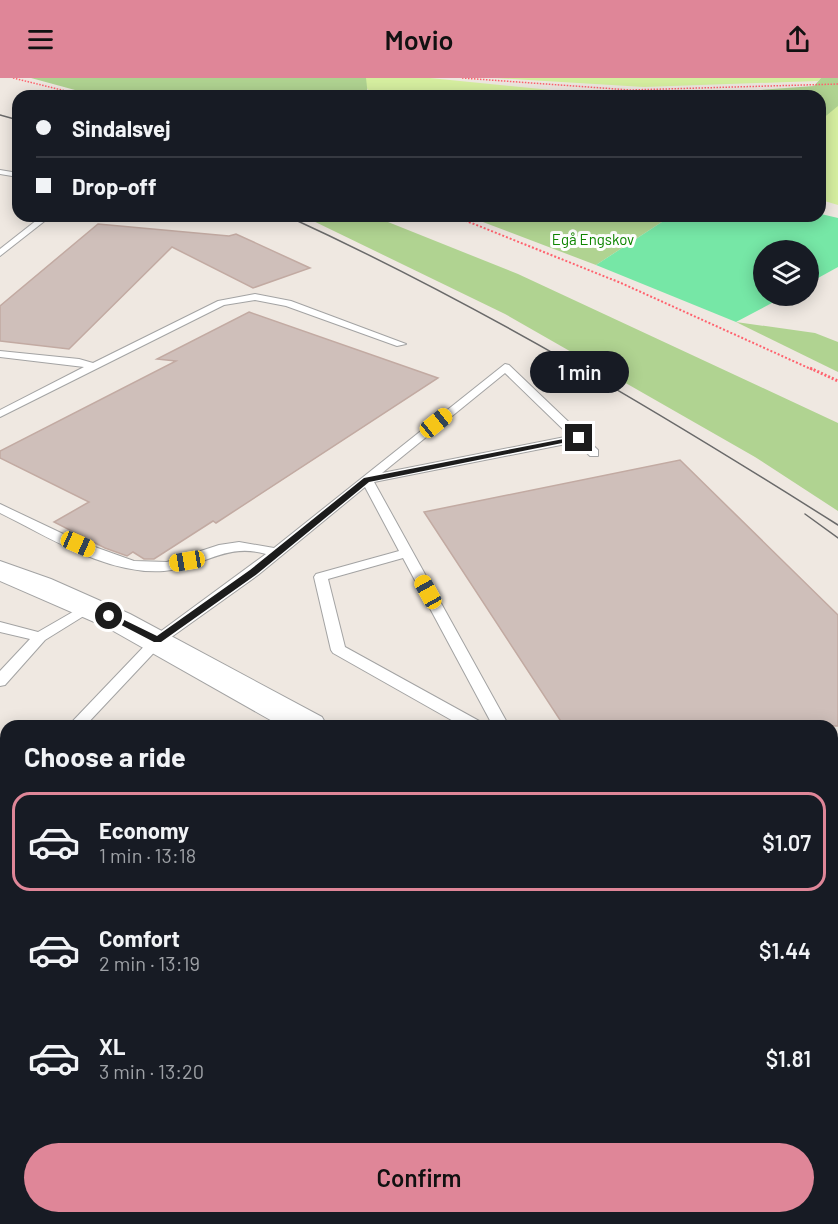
<!DOCTYPE html>
<meta charset="utf-8">
<style>
body{margin:0;font-family:Barlow,sans-serif;background:#20242c;color:#f1f3f6;height:100vh;display:flex;flex-direction:column;font-size:22px;white-space:nowrap}
*{box-sizing:border-box;margin:0}
p{font-size:20px;color:#9ea1a6}
.icon{flex:none;width:33px;height:33px;fill:none;stroke:currentColor;stroke-width:2;stroke-linecap:round;stroke-linejoin:round}
.map{position:relative;flex:1;overflow:hidden}
.drawer{position:absolute;left:0px;top:642px;width:838px;height:504px;display:flex;flex-direction:column;background:#171b24;border-radius:18px 18px 0 0;box-shadow:0 3px 15px #0003}
.drawer>*{flex:none}
.guide{position:absolute;left:12px;top:12px;width:814px;height:132px;border-radius:18px;box-shadow:0 3px 15px #0003;display:grid;align-content:center;height:132px;padding:0 24px;background:#171b24}
.fabs{position:absolute;left:753px;top:162px;display:grid;gap:12px}
.fabs a{display:grid;place-items:center;width:66px;height:66px;border-radius:50%;background:#171b24;box-shadow:0 3px 15px #0003;font-size:30px}
.end{position:absolute;width:27px;height:27px;margin:-14px;border:8px solid #1c1c1c;background:#fff;box-shadow:0 0 0 3px #fff}
.from{border-radius:50%}
.bubble{position:absolute;height:42px;border-radius:21px;background:#171b24;box-shadow:0 3px 15px #0003;font-size:20px;font-weight:600;line-height:42px;text-align:center}
.car{position:absolute;width:18px;height:36px;margin:-18px -9px;border-radius:8px;box-shadow:0 0 4px 2px #0007;background:linear-gradient(#f5c518 24%,#345 0 40%,#f5c518 0 76%,#345 0 86%,#f5c518 0)}
.guide b{display:flex;align-items:center;gap:21px;height:57px;font-size:22px}
.guide b+b{border-top:2px solid #363941}
.guide i{width:15px;height:15px;background:#f1f3f6}
ul{padding:0;list-style:none}
li{display:flex;align-items:center;gap:18px;height:99px;margin:0 12px 9px;padding:0 12px;border:3px solid transparent;border-radius:18px}
li div{flex:1}
li b{display:block;font-size:22px}
li em{font-style:normal;font-weight:600}
li.current{border-color:#df8698}
li>.icon{width:54px;height:54px;stroke-width:1.5}
h2{padding:0 24px;font-size:27px;line-height:72px}
.cta{display:flex;gap:12px;margin-top:auto;padding:12px 24px}
.cta a{flex:1;height:69px;border-radius:36px;background:#df8698;color:#111;font-size:24px;font-weight:600;line-height:69px;text-align:center}
header{display:flex;justify-content:space-between;align-items:center;height:78px;padding:0 24px;background:#df8698;color:#111;font-size:27px;font-weight:600}
.map>svg:first-child{display:block}
.grass{fill:#d6efa0}
.forest{fill:#b0d391}
.pitch{fill:#76e7a6}
.building{fill:#cfbfba;stroke:#c2aaa2;stroke-width:1.5}
.lines{fill:none;stroke-linecap:round;stroke-linejoin:round}
.service-casing{stroke:#a3a3a3;stroke-width:2}
.minor-casing{stroke:#a3a3a3;stroke-width:2}
.tertiary-casing{stroke:#a3a3a3;stroke-width:2}
.path-far2{stroke:#ff626e;stroke-width:1.5;stroke-dasharray:1.5 1.5;stroke-linecap:butt}
.path-far1{stroke:#ff626e;stroke-width:2;stroke-dasharray:2 2;stroke-linecap:butt}
.path{stroke:#ff626e;stroke-width:3;stroke-dasharray:2 2;stroke-linecap:butt}
.service{fill:#fff;fill-rule:evenodd}
.minor{fill:#fff;fill-rule:evenodd}
.tertiary{fill:#fff;fill-rule:evenodd}
.tram{stroke:#6a6a6a;stroke-width:1.5}
.route{fill:#1c1c1c}
.labels{text-anchor:middle;dominant-baseline:central;stroke-width:6;stroke-linejoin:round;paint-order:stroke}
.far-park-label{font-size:15px;fill:#0e8500;stroke:#fff}
</style>
<header><svg class="icon" aria-label="menu" viewBox="0 0 24 24"><path d="M4 6h16M4 12h16M4 18h16"/></svg>Movio<svg class="icon" aria-label="share" viewBox="0 0 24 24"><path d="M12 15V3M7 8l5-5 5 5M5 13v7h14v-7"/></svg></header>
<div class="map">
<svg width="838" height="1146" viewBox="0 0 838 1146">
<rect width="100%" height="100%" fill="#efe8e1"/>
<!-- grass -->
<g class="grass">
<polygon points="359,0 430,0 551,12 546,18 368,18 370,14"/>
<polygon points="494,0 821,0 818,3 644,9"/>
<polygon points="838,27 838,127 821,122 820,41"/>
</g>
<!-- forest -->
<g class="forest">
<polygon points="31,0 366,0 368,18 97,18"/>
<polygon points="821,0 838,0 838,28 821,42 820,18 546,18 551,12 634,18 690,17 814,8"/>
<polygon points="303,138 373,138 518,196 838,345 838,433 755,379 505,236"/>
<polygon points="467,138 671,138 596,187"/>
<polygon points="736,244 815,255 838,264 838,294"/>
</g>
<!-- pitch -->
<polygon class="pitch" points="821,136 838,140 838,189 809,205 808,172 764,172 764,218 785,218 736,244 596,187 671,138 820,138"/>
<!-- building -->
<g class="building">
<polygon points="98,146 229,158 236,156 310,190 253,210 172,169 69,271 0,263 0,228"/>
<polygon points="249,234 438,300 216,445 213,443 154,481 144,481 133,474 127,478 105,470 54,444 89,424 0,380 0,373 176,283 157,281"/>
<polygon points="680,382 838,537 838,648 564,648 424,434"/>
</g>
<g class="lines">
<defs>
<g id="service">
<polygon points="0,92 18,95 18,99 0,96"/>
<polygon points="42,138 51,138 0,178 0,171"/>
<polygon points="255,216 291,223 406,266 397,268 286,228 255,222 224,227 0,339 0,332 84,289 0,279 0,273 79,281 93,285 218,223"/>
<path d="M505,286L509,287L598,372V378H590L576,364L374,404L509,648H493L403,480L328,501L345,569L481,644L483,648H462L333,575L331,572L314,499L316,496L399,473L365,409L258,497L163,565L85,648H68L153,559L266,476C225,464 202,490 164,493C107,497 49,459 0,435V426L78,463L134,483L167,484L219,467L239,464L274,470ZM505,295L570,358L382,395Z"/>
<polygon points="90,524 97,528 95,531 45,562 5,607 0,608 0,593 30,561 0,554 0,544 38,554"/>
<polygon points="6,715 6,733 0,735 0,717"/>
<polygon points="309,1140 333,1140 330,1146 306,1146"/>
</g>
<polygon id="minor" points="450,1140 498,1140 495,1146 447,1146"/>
<g id="tertiary">
<polygon points="0,483 51,501 130,536 322,639 327,648 281,648 108,550 0,503"/>
<polygon points="832,859 838,860 838,896 832,896"/>
<polygon points="832,903 838,905 838,945 832,943"/>
</g>
</defs>
<!-- service casing -->
<use href="#service" class="service-casing"/>
<!-- minor casing -->
<use href="#minor" class="minor-casing"/>
<!-- tertiary casing -->
<use href="#tertiary" class="tertiary-casing"/>
<!-- path-far2 -->
<g class="path-far2">
<polyline points="13,0 86,18"/>
<polyline points="462,0 630,12 838,6"/>
</g>
<!-- path-far1 -->
<polyline class="path-far1" points="454,138 621,205 813,292"/>
<!-- path -->
<polyline class="path" points="810,290 838,303"/>
<!-- service -->
<use href="#service" class="service"/>
<!-- minor -->
<use href="#minor" class="minor"/>
<!-- tertiary -->
<use href="#tertiary" class="tertiary"/>
<!-- tram -->
<g class="tram">
<polyline points="0,37 18,42"/>
<path d="M287,138C479,226 659,334 838,447"/>
<polyline points="805,436 838,460"/>
</g>
</g>
<!-- route -->
<polygon class="route" points="579,358 582,361 369,404 257,496 161,564 154,564 104,538 112,536 157,558 250,492 364,400"/>
<g class="labels">
<!-- far-park labels -->
<g class="far-park-label">
<text x="593" y="161">Egå Engskov</text>
</g>
</g>
</svg>
<div class="fabs">
<a><svg class="icon" aria-label="layers" viewBox="0 0 24 24"><path d="M12 4l9 5-9 5-9-5zM3 14l9 5 9-5"/></svg></a>
</div>
<i class="end from" style="left:109px;top:538px"></i>
<i class="end" style="left:579px;top:360px"></i>
<div class="bubble" style="left:530px;top:273px;width:99px">1 min</div>
<i class="car" style="left:436px;top:345px;rotate:51deg"></i>
<i class="car" style="left:78px;top:466px;rotate:114deg"></i>
<i class="car" style="left:187px;top:483px;rotate:260deg"></i>
<i class="car" style="left:428px;top:514px;rotate:331deg"></i>
<div class="guide">
<b><i class="from"></i>Sindalsvej</b>
<b><i></i>Drop-off</b>
</div>
<section class="drawer">
<h2>Choose a ride</h2>
<ul>
<li class="current"><svg class="icon" aria-label="car" viewBox="0 0 24 24"><path d="M5 17H2v-5l4-1 3-4h7l3 4 3 1v5h-3M9 17h6M6 11h13"/><circle cx="7" cy="17" r="2"/><circle cx="17" cy="17" r="2"/></svg><div><b>Economy</b><p>1 min · 13:18</p></div><em>$1.07</em></li>
<li><svg class="icon" aria-label="car" viewBox="0 0 24 24"><path d="M5 17H2v-5l4-1 3-4h7l3 4 3 1v5h-3M9 17h6M6 11h13"/><circle cx="7" cy="17" r="2"/><circle cx="17" cy="17" r="2"/></svg><div><b>Comfort</b><p>2 min · 13:19</p></div><em>$1.44</em></li>
<li><svg class="icon" aria-label="car" viewBox="0 0 24 24"><path d="M5 17H2v-5l4-1 3-4h7l3 4 3 1v5h-3M9 17h6M6 11h13"/><circle cx="7" cy="17" r="2"/><circle cx="17" cy="17" r="2"/></svg><div><b>XL</b><p>3 min · 13:20</p></div><em>$1.81</em></li>
</ul>
<div class="cta"><a>Confirm</a></div>
</section>
</div>
